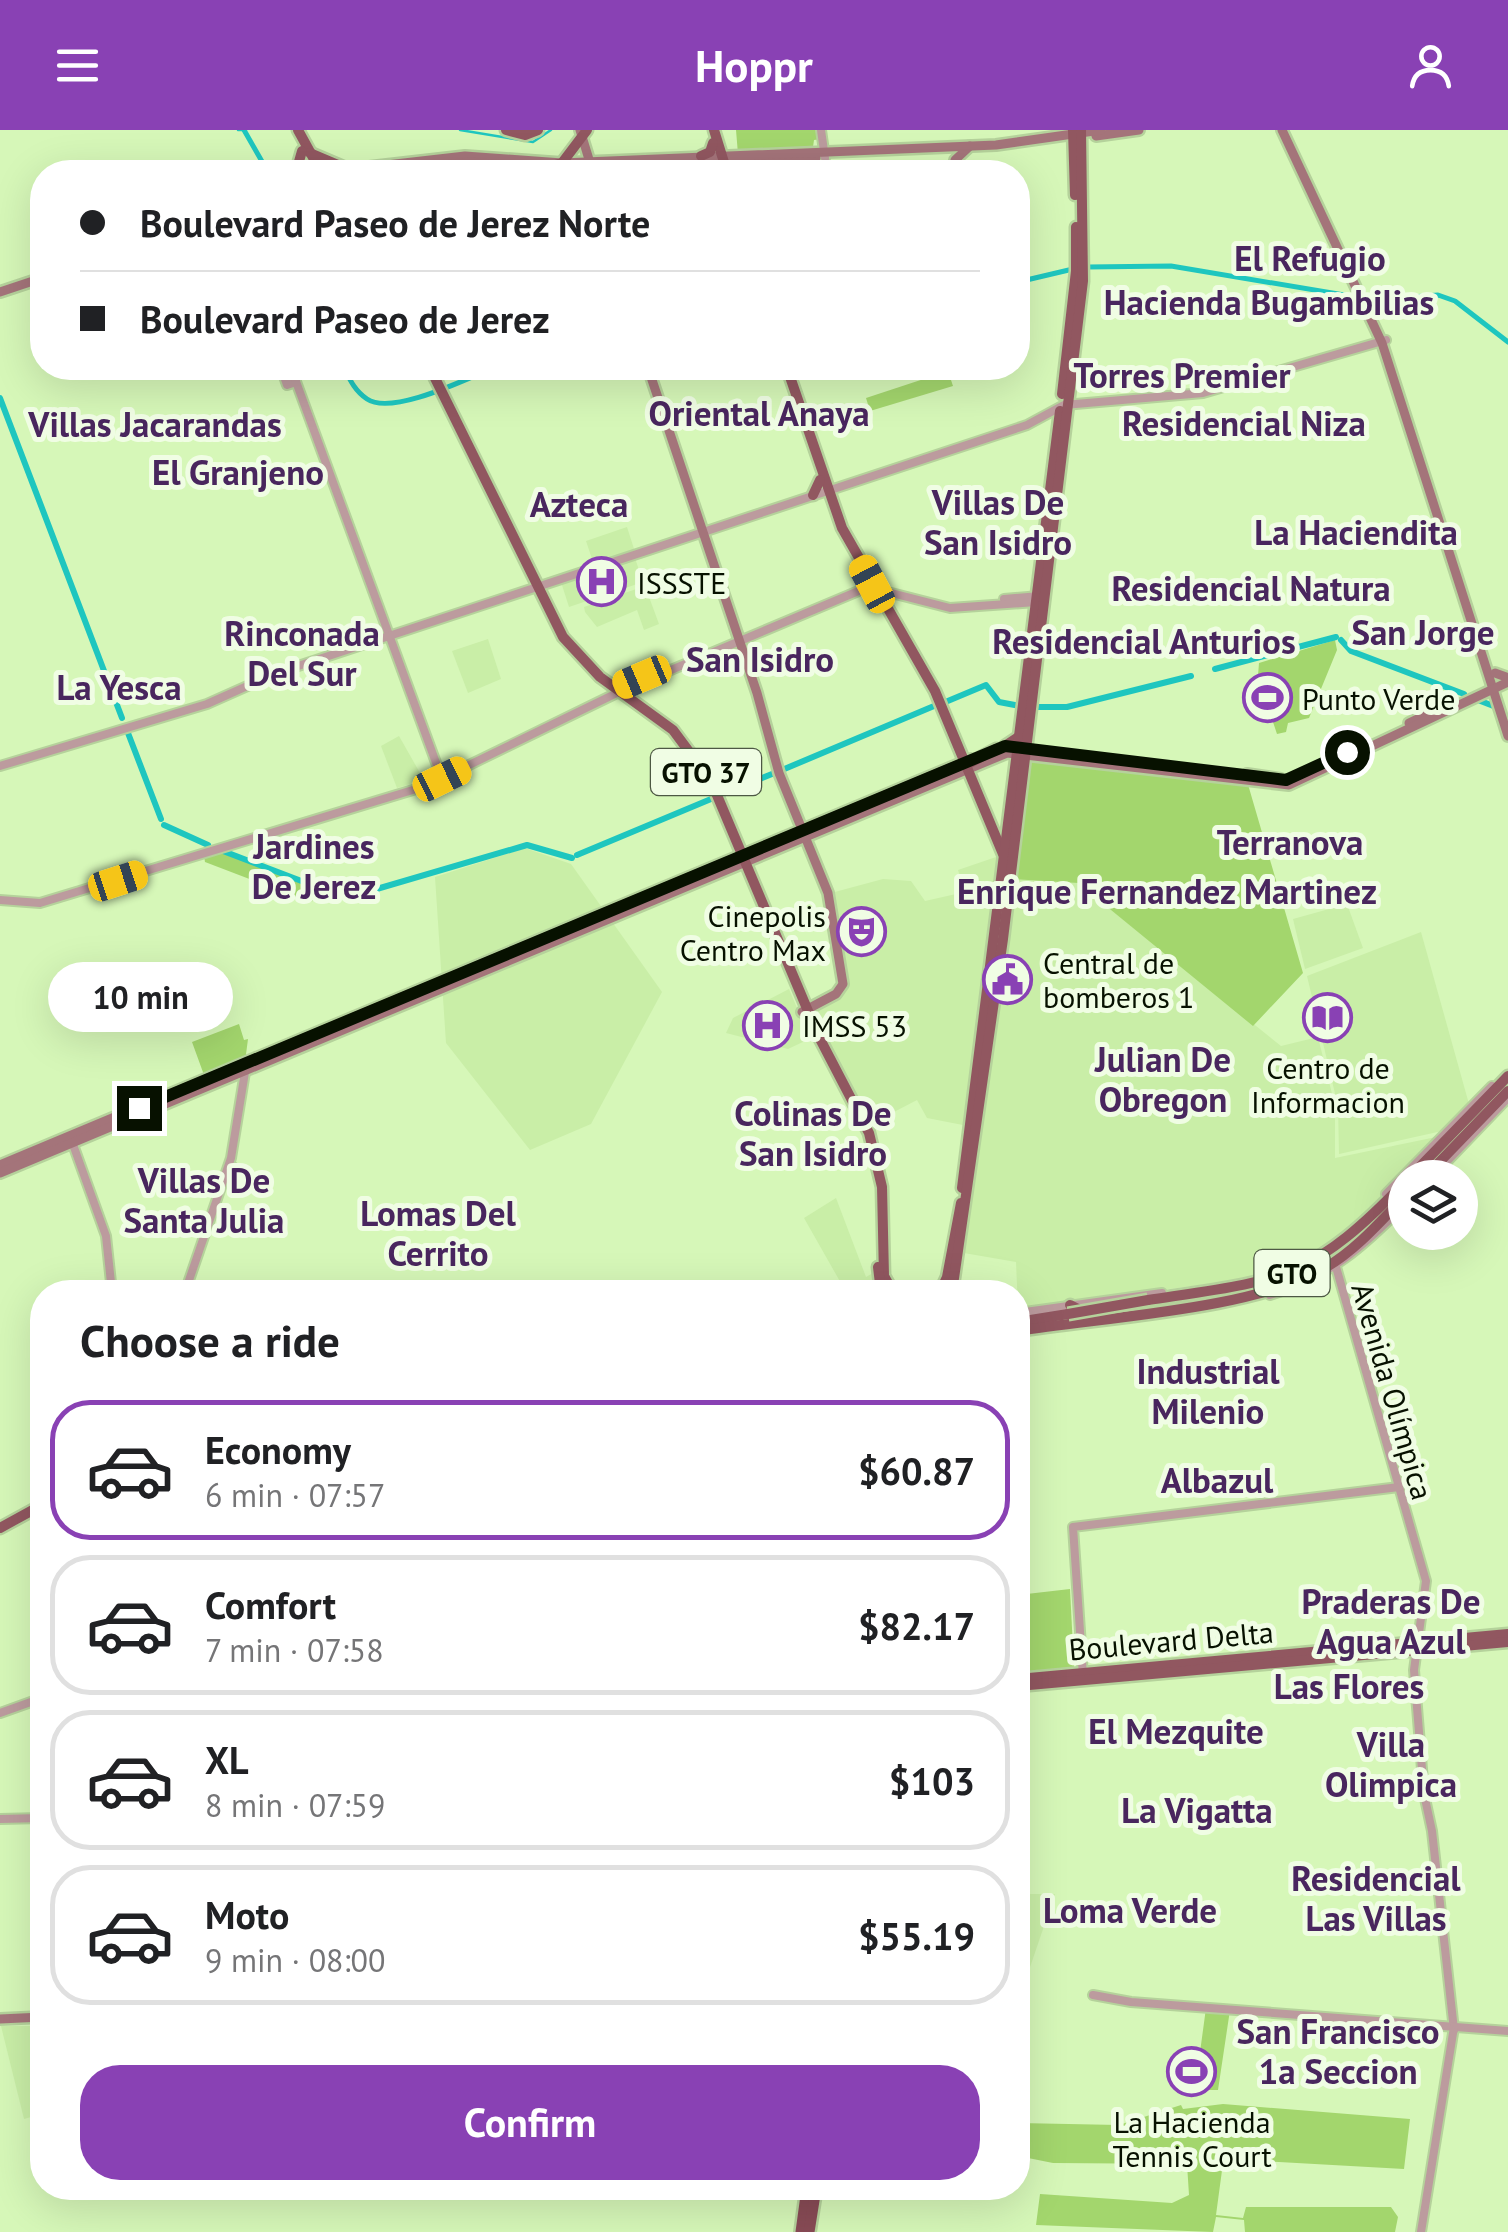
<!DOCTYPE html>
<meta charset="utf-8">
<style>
body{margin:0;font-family:"PT Sans",sans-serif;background:#f2f2f2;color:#202124;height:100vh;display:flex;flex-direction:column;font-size:38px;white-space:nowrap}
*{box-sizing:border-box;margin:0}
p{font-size:32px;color:#757577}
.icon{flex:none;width:55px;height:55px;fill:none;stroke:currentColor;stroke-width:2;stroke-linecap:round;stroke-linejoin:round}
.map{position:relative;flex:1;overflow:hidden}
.side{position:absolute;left:30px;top:1150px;width:1000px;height:920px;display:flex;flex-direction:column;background:#fff;border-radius:40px;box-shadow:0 10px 40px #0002}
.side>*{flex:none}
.hud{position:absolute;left:30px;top:30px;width:1000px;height:220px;border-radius:40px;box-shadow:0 10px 40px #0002;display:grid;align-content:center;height:220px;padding:0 50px;background:#fff}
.buttons{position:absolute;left:1388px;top:1030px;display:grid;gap:20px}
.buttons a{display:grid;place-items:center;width:90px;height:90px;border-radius:50%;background:#fff;box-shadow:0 10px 40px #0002;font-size:50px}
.end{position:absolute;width:45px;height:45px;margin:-22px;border:12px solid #071100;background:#fff;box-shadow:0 0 0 5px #fff}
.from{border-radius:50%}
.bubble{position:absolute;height:70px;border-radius:35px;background:#fff;box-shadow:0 10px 40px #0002;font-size:32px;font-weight:700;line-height:70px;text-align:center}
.car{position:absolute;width:30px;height:60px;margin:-30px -15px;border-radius:12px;box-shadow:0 0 8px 2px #0007;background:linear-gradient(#f5c518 24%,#345 0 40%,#f5c518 0 76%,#345 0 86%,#f5c518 0)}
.hud b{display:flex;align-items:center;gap:35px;height:95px;font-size:38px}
.hud b+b{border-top:2px solid #e0e0e0}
.hud i{width:25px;height:25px;background:#202124}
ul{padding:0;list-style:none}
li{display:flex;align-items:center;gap:30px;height:140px;margin:0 20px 15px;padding:0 30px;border:5px solid #e0e0e0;border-radius:40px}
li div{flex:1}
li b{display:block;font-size:38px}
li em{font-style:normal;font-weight:700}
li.current{border-color:#8941b4}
li>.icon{width:90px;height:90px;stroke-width:1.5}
h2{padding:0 50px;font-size:45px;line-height:120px}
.primary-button{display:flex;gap:20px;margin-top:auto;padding:20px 50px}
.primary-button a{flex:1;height:115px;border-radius:40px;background:#8941b4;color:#fff;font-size:40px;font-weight:700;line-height:115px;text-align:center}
header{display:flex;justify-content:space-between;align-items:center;height:130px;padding:0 50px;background:#8941b4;color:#fff;font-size:45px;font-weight:700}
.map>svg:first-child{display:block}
.built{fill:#c9eea7}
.green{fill:#a3d66d}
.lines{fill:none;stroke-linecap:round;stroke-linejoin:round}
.stream{stroke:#1ec6bf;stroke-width:2.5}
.canal{stroke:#1ec6bf;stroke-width:5}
.river{stroke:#1ec6bf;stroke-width:6}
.tertiary-casing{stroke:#b5d29b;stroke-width:12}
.secondary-casing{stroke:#b5d29b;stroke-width:14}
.primary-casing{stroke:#b5d29b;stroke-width:15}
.trunk-casing{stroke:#b5d29b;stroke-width:16}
.tertiary{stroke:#bc9b9e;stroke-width:8}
.secondary{stroke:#a4747a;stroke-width:9}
.primary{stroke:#915760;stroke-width:10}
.trunk{stroke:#884b55;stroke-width:11}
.primary-bridge-casing{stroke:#b5d29b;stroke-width:15;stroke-linecap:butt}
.primary-bridge{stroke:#915760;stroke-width:10}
.route{stroke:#071100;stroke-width:12}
.labels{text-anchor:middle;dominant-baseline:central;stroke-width:10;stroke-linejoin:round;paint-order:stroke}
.shield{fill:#f0fde4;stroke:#4d5844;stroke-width:2.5}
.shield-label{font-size:28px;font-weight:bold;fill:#071100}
.poi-label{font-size:30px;fill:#071100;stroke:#f0fde4;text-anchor:start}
.street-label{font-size:30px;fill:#071100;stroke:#f0fde4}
.quarter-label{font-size:35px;font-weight:bold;fill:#49265e;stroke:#f0fde4}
</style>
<header><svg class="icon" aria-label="menu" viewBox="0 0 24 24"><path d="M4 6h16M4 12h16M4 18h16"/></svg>Hoppr<svg class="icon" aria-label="person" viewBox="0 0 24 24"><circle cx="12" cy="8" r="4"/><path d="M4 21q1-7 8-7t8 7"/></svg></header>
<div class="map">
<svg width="1508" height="2102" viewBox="0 0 1508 2102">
<rect width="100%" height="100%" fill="#d6f7b8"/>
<!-- built -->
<g class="built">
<polygon points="627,397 635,422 594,435 586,411"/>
<polygon points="635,428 643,452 569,477 561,452"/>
<polygon points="645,456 659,494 644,500 637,480 597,497 585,482 584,477"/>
<polygon points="488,509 501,549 468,563 452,521"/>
<polygon points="399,606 424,650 397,658 381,616"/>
<polygon points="525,718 571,734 662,862 591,994 530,1020 446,913 435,747"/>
<polygon points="996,727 1000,739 968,996 927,988 917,970 869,995 812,879 840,865 831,763 883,749 911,751 925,771 965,762 958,740"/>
<polygon points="1015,744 1078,753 1281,916 1318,907 1335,976 1335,1028 1441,1006 1345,1103 1304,1133 1260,1147 1018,1179 1016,1132 964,1123"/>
<polygon points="1347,774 1363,818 1305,839 1293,789"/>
<polygon points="1421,802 1469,974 1442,1001 1339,1024 1338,976 1307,846"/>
<polygon points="789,859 808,904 805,911 788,919 726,903 733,888"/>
<polygon points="836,1068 866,1147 873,1143 875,1155 855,1162 846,1162 804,1088"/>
<polygon points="1018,1764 1055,1764 1027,1846 1018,1846"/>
<polygon points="1,1896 32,1896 36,1910 42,1910 42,1984 24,1989"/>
</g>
<!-- green -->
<g class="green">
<polygon points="736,0 820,0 821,9 814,10 813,17 738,24"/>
<polygon points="948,241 953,256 870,281 866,268"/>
<polygon points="1335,510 1337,520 1309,588 1288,593 1286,602 1277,604 1263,562 1257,558 1259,533"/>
<polygon points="1025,625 1247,651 1303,843 1253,896 1078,753 1010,749"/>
<polygon points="221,721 332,764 333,766 309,772 205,732 204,726"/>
<polygon points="239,894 244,910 248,909 245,932 204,945 192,912"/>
<polygon points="1070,1459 1074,1538 1018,1544 1018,1465"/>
<polygon points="1206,1878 1230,1880 1218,1960 1196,1960 1197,1948 1185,1947 1186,1936 1198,1937"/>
<polygon points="1223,1974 1410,1989 1404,2039 1226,2029 1223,2033 1216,2085 1243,2088 1246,2077 1391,2077 1398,2087 1395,2102 1245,2102 1244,2090 1216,2087 1213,2102 1036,2095 1040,2064 1172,2073 1189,2065 1187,2034 1053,2033 1018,2026 1018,1993 1119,1995 1181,1975 1183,1979"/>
</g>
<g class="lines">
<!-- stream -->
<g class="stream">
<polyline points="238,0 246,0"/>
<polyline points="460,0 533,12 551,0"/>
</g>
<!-- canal -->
<g class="canal">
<polyline points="244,0 268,42"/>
<polyline points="1088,137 1171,136 1374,170 1438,165 1455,171 1508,212"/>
<polyline points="1018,152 1073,139"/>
<path d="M344,238C350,250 355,261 367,269C392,286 466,249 493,238"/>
</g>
<!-- river -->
<g class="river">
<polyline points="0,268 122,588"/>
<polyline points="1341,510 1351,521 1464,564"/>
<polyline points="1215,539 1336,507"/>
<polyline points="1478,570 1496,577"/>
<polyline points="943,573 986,555 999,572 1020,576"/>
<polyline points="1035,577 1067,577 1191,546"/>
<polyline points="128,603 161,689"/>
<polyline points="782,640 934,576"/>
<polyline points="721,665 772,644"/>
<polyline points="164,695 208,715"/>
<polyline points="223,721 346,768 527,715 572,728"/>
<polyline points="577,725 711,669"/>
</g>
<defs>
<g id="tertiary">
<polyline points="821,0 825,28"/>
<polyline points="281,238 287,255 296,252"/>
<polyline points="291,238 442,649"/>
<polyline points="1004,469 1040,466"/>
<polyline points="0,636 207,574 274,544 1027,295 1064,275 1203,263 1386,210"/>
<polyline points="0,770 40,773 426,656 621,561 868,457 950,478 1036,472"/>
<polyline points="71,1009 106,1106 112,1162"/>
<polyline points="233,1037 236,1048"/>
<polyline points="1431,1048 1505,971"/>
<polyline points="1386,1064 1492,956"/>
<polyline points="1336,1137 1426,1451 1414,1540 1424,1664 1432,1701 1454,1900"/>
<polyline points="185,1162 231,1028 246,936"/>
<path d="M1270,1165C1328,1148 1363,1117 1405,1074"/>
<polyline points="1018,1183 1162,1163"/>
<polyline points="1083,1546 1073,1397 1399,1357"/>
<polyline points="0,1583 42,1568"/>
<polyline points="0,1689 42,1688"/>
<polyline points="1093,1865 1131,1872 1508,1901"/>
<polyline points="1421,2102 1454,1897"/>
</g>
<g id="secondary">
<polyline points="580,0 591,36"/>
<polyline points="1282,0 1382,213 1508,606"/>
<polyline points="1096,6 1139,0"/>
<polyline points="955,30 970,16"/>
<polyline points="587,37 816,28"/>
<polyline points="334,41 465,26 562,33 996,15 1101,0"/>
<polyline points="393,41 470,32 547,39"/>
<polyline points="304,42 317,30"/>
<polyline points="0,162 42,148"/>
<polyline points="648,238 757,563 779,643 828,763 843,854 836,864 802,882"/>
<polyline points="1495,543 1506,547"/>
<polyline points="1409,593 1453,572"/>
<polyline points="1247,644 1281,649"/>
<polyline points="0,1035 971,629"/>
<polyline points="0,1043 1007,623 1289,655 1508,552"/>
<polyline points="0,1889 42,1887"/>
</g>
<g id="primary">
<polyline points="298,0 321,42"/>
<polyline points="506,0 525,5 538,0"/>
<polyline points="714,0 727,42"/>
<polyline points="1073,0 1075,65"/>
<polyline points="310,23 350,40"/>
<polyline points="701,26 710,22 713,13"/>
<polyline points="541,39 562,33 587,0"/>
<polyline points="296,42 302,21"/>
<polyline points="430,238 563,507 600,547 673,600 711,651 819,907 869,1003 882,1057 884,1146 893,1162"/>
<polyline points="787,238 842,398 935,561 1003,724"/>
<polyline points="1062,264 1076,141 1076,97"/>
<polyline points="813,365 820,350"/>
<polyline points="1005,616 1020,606"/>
<polyline points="966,635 996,619"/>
<polyline points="1409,1048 1508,946"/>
<polyline points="1424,1048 1508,961"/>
<polyline points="962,1058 1060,281"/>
<polyline points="878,1137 881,1162"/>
<polyline points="940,1162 947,1147 961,1073"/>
<polyline points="952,1162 1003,809 1083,151 1081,0"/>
<path d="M1148,1170C1281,1150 1309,1152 1405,1052"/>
<polyline points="1070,1175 1080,1180 1077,1189"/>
<polyline points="1018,1192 1068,1184"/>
<path d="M1018,1201C1104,1187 1252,1180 1325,1138C1356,1120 1380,1092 1405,1066"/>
<polyline points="0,1398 42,1375"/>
<polyline points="1018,1549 1508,1504"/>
<polyline points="1018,1556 1508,1512"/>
</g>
<g id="trunk">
<polyline points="801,2102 807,2058"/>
<polyline points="809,2102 816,2058"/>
</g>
</defs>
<!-- tertiary casing -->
<use href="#tertiary" class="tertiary-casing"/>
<!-- secondary casing -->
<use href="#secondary" class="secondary-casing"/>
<!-- primary casing -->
<use href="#primary" class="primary-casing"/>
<!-- trunk casing -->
<use href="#trunk" class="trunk-casing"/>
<!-- tertiary -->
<use href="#tertiary" class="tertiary"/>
<!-- secondary -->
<use href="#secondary" class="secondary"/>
<!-- primary -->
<use href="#primary" class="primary"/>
<!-- trunk -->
<use href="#trunk" class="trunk"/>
<defs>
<g id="primary-bridge">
<polyline points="944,1162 949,1155"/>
<polyline points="1068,1184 1148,1170"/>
</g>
</defs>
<!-- primary-bridge casing -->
<use href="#primary-bridge" class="primary-bridge-casing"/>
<!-- primary-bridge -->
<use href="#primary-bridge" class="primary-bridge"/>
</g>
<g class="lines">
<!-- route -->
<polyline class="route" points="139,978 1005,616 1286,650 1347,622"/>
</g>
<!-- icons -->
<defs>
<symbol id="hospital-ring" viewBox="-11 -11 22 22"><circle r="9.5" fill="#f0fde4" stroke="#8941b4" stroke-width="1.5"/><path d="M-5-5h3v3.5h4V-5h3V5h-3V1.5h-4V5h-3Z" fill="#8941b4"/></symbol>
<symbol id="stadium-ring" viewBox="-11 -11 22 22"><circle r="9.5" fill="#f0fde4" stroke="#8941b4" stroke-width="1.5"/><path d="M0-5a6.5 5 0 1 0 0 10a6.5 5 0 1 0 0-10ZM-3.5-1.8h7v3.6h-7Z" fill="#8941b4"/></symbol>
<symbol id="theatre-ring" viewBox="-11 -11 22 22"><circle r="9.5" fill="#f0fde4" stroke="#8941b4" stroke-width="1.5"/><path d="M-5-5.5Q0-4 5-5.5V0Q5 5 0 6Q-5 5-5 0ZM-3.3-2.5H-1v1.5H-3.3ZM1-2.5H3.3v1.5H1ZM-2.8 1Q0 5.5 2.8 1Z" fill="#8941b4"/></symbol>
<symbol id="civic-ring" viewBox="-11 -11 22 22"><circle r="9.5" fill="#f0fde4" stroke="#8941b4" stroke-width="1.5"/><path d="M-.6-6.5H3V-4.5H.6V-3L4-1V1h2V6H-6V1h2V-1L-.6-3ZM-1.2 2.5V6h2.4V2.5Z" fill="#8941b4"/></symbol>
<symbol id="library-ring" viewBox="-11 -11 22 22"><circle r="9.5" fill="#f0fde4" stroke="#8941b4" stroke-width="1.5"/><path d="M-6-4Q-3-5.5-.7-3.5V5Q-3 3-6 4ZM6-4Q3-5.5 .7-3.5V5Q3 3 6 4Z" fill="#8941b4"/></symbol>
</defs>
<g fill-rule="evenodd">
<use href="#hospital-ring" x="574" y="424" width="55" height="55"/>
<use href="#stadium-ring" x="1240" y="540" width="55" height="55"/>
<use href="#theatre-ring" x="834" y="774" width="55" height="55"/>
<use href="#civic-ring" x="980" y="822" width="55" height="55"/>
<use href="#library-ring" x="1300" y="860" width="55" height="55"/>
<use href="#hospital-ring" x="740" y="868" width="55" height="55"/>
<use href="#stadium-ring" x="1164" y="1914" width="55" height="55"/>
</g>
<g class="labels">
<!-- shield labels -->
<g class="shield">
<rect x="651" y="619" width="110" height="46" rx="8"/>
<rect x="1254.5" y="1120" width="75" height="46" rx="8"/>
</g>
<g class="shield-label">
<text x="706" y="642">GTO 37</text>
<text x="1292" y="1143">GTO</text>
</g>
<!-- poi labels -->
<g class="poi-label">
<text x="637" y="452">ISSSTE</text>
<text x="1302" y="568">Punto Verde</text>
<text x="826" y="785" text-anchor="end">Cinepolis<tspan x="826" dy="34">Centro Max</tspan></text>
<text x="1043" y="832">Central de<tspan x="1043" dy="34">bomberos 1</tspan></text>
<text x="802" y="895">IMSS 53</text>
<text x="1328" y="937" text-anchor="middle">Centro de<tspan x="1328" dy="34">Informacion</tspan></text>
<text x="1192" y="1991" text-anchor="middle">La Hacienda<tspan x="1192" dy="34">Tennis Court</tspan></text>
</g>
<!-- street labels -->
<g class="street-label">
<text transform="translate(1393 1261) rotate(74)">Avenida Olímpica</text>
<text transform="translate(1171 1510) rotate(-5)">Boulevard Delta</text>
</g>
<!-- quarter labels -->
<g class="quarter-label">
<text x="1310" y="128">El Refugio</text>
<text x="1269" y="172">Hacienda Bugambilias</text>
<text x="1182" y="245">Torres Premier</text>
<text x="759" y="283">Oriental Anaya</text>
<text x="1244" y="293">Residencial Niza</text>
<text x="155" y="294">Villas Jacarandas</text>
<text x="238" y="342">El Granjeno</text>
<text x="998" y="372">Villas De<tspan x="998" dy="40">San Isidro</tspan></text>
<text x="579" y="374">Azteca</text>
<text x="1356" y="402">La Haciendita</text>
<text x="1251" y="458">Residencial Natura</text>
<text x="1423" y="502">San Jorge</text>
<text x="302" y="503">Rinconada<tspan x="302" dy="40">Del Sur</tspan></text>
<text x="1144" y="511">Residencial Anturios</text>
<text x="760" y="529">San Isidro</text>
<text x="119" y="557">La Yesca</text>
<text x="1290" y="712">Terranova</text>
<text x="314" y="716">Jardines<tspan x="314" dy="40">De Jerez</tspan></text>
<text x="1167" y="761">Enrique Fernandez Martinez</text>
<text x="1163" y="929">Julian De<tspan x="1163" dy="40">Obregon</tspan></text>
<text x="813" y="983">Colinas De<tspan x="813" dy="40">San Isidro</tspan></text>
<text x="204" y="1050">Villas De<tspan x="204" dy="40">Santa Julia</tspan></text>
<text x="438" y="1083">Lomas Del<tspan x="438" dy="40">Cerrito</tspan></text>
<text x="1208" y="1241">Industrial<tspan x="1208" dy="40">Milenio</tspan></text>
<text x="1217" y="1350">Albazul</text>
<text x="1391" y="1471">Praderas De<tspan x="1391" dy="40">Agua Azul</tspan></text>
<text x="1349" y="1556">Las Flores</text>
<text x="1176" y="1601">El Mezquite</text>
<text x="1391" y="1614">Villa<tspan x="1391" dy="40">Olimpica</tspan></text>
<text x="1197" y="1680">La Vigatta</text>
<text x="1376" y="1748">Residencial<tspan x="1376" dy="40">Las Villas</tspan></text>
<text x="1130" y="1780">Loma Verde</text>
<text x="1338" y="1901">San Francisco<tspan x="1338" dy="40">1a Seccion</tspan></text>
</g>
</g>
</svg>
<div class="buttons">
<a><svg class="icon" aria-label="layers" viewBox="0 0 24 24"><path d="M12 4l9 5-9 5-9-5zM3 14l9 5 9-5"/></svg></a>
</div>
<i class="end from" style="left:1347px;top:622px"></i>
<i class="end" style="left:139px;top:978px"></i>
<div class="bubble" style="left:48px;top:832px;width:185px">10 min</div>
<i class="car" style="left:872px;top:454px;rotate:332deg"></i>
<i class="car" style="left:642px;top:547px;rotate:247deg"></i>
<i class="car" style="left:442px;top:649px;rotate:64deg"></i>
<i class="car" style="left:118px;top:751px;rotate:72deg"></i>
<div class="hud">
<b><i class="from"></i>Boulevard Paseo de Jerez Norte</b>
<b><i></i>Boulevard Paseo de Jerez</b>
</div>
<section class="side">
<h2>Choose a ride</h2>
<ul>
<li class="current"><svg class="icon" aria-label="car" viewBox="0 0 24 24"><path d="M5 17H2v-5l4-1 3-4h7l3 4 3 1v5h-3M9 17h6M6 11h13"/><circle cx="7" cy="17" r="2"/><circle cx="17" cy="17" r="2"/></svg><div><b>Economy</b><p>6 min · 07:57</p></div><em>$60.87</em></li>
<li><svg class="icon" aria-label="car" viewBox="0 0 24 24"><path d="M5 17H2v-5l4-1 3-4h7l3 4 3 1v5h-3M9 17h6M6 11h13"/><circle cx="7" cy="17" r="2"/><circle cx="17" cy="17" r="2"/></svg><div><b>Comfort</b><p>7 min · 07:58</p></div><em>$82.17</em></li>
<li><svg class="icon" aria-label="car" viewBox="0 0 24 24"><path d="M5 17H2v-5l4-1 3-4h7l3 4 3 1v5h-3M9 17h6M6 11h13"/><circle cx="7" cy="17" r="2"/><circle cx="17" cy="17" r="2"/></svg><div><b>XL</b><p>8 min · 07:59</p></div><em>$103</em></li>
<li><svg class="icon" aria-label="car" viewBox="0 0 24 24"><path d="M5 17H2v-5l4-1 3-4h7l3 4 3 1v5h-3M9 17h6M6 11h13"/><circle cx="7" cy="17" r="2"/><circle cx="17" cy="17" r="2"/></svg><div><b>Moto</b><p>9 min · 08:00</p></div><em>$55.19</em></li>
</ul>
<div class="primary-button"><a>Confirm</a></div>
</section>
</div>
